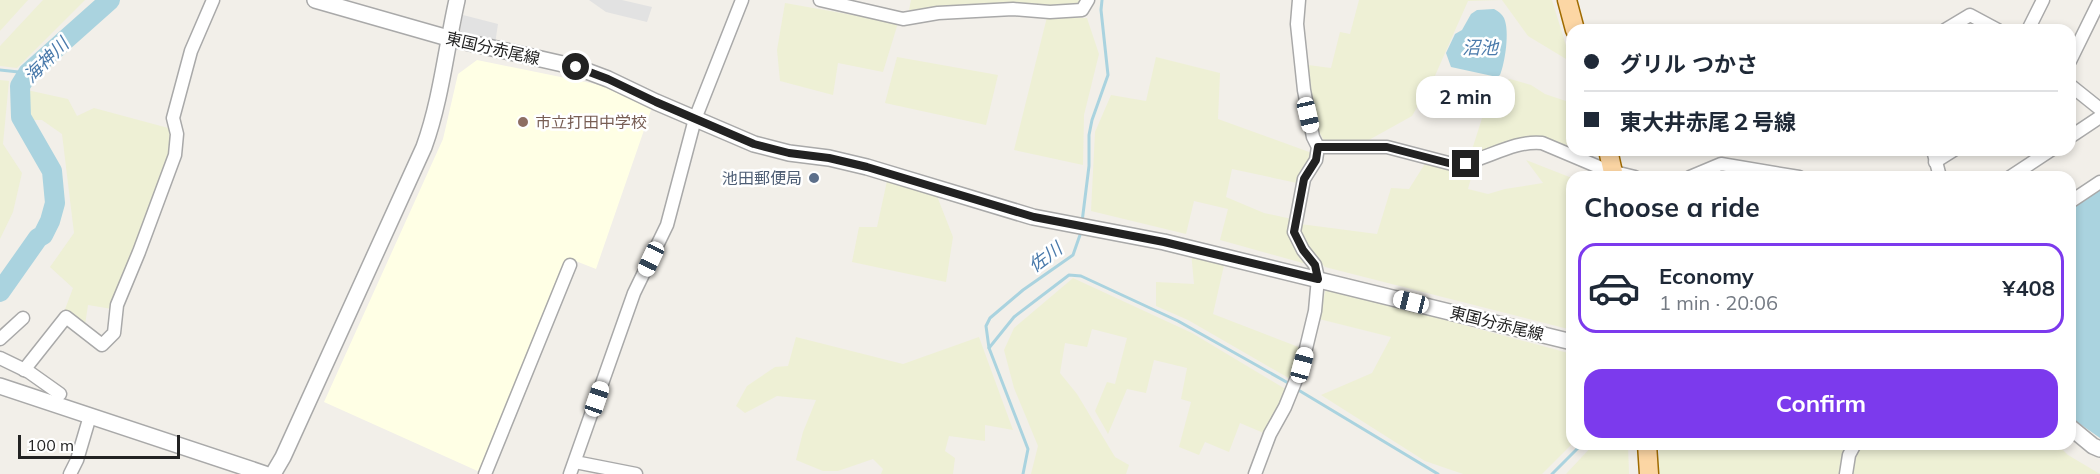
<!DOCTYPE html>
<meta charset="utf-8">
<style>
body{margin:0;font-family:Mulish,"Noto Sans JP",sans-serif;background:#f6f6f7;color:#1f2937;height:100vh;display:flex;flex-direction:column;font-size:22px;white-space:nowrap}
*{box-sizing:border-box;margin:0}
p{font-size:20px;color:#747a83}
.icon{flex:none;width:33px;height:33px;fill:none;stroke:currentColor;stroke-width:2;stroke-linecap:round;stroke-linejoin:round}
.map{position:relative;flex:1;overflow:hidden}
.panel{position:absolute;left:1566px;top:171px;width:510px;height:279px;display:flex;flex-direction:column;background:#fff;border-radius:18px;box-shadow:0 3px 9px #0003}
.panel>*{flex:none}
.top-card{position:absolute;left:1566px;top:24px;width:510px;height:132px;border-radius:18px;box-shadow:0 3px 9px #0003;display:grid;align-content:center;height:132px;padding:0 18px;background:#fff}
.scale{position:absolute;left:18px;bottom:15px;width:162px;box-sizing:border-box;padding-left:6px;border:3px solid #222;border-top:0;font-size:16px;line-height:21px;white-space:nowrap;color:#222;-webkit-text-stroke:4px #fff;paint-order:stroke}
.end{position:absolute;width:27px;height:27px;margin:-14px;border:8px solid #222;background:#fff;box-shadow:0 0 0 3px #fff}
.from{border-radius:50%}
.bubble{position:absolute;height:42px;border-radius:18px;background:#fff;box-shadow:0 3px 9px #0003;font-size:20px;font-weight:700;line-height:42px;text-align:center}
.car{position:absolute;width:18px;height:36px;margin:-18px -9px;border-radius:8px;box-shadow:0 0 4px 2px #0007;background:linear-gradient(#fff 24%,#345 0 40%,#fff 0 76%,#345 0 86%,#fff 0)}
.top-card b{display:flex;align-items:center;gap:21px;height:57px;font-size:22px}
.top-card b+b{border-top:2px solid #e0e1e3}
.top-card i{width:15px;height:15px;background:#1f2937}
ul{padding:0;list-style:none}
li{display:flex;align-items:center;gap:18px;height:90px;margin:0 12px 9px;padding:0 6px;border:3px solid #e0e1e3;border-radius:18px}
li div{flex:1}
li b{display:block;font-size:22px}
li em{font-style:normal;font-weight:700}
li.active{border-color:#7c3aed}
li>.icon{width:54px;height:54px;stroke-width:1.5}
h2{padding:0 18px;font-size:27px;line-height:72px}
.primary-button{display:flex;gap:12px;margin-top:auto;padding:12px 18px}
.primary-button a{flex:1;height:69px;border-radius:18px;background:#7c3aed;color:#fff;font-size:24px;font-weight:700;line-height:69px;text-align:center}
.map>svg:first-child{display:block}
.education{fill:#ffffe5}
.farmland{fill:#eef0d5}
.parking{fill:#e2e2e2}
.water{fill:#aad3df}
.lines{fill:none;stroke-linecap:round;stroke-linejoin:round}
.stream{stroke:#aad3df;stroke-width:3}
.river{stroke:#aad3df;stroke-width:20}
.minor-casing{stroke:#a9a9a9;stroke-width:15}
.tertiary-casing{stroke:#a9a9a9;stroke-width:18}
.primary-casing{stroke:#a06b00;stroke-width:21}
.minor{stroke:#fff;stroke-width:12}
.tertiary{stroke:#fff;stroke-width:15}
.primary{stroke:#fcd6a4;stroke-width:18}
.route{stroke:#222;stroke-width:8}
.education-dot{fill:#8d6e63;stroke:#fff;stroke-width:2}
.service-dot{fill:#5c6f8a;stroke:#fff;stroke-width:2}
.labels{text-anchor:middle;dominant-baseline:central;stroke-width:5;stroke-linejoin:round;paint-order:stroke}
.street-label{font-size:16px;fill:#222;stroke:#fff}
.education-label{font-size:16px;fill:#785e54;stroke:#fff;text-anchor:start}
.service-label{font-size:16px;fill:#4e5e75;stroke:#fff;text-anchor:end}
.water-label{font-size:18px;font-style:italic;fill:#4a7aab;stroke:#fff}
</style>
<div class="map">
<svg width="2100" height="474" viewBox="0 0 2100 474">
<rect width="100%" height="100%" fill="#f2efe9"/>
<!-- education -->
<polygon class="education" points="477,60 605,86 652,107 596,269 568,258 482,473 324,402 443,139 458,74"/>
<!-- farmland -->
<g class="farmland">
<polygon points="0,0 28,0 0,31"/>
<polygon points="43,0 85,0 17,68 0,66 0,46"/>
<polygon points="911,0 1082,0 1078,6 978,5 909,10"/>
<polygon points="1359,0 1552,0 1571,62 1528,36 1502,0 1468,1 1434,78 1412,116 1367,141 1324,141 1315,124 1308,65 1331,68 1340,32 1350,34"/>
<polygon points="785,3 898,23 883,72 838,63 833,95 780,81 777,50"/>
<polygon points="1047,17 1087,18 1099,54 1084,115 1083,165 1014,150"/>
<polygon points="897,57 998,75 986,125 885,103"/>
<polygon points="1156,57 1220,73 1218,119 1312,153 1297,183 1232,169 1226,197 1264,213 1292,219 1310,265 1220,240 1228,209 1194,201 1186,234 1091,211 1095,132 1111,95 1146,101"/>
<polygon points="1510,79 1531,85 1545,94 1572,103 1572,146 1547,140 1469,159 1492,87"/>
<polygon points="0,80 9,81 3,144 22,173 13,212 0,239"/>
<polygon points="27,90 68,99 77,116 94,108 172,129 174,138 112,309 88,305 85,325 64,312 73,288 50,267 74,233 62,134 42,120 27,120 25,102"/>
<polygon points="1526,160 1572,178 1572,330 1325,267 1314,256 1303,239 1300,224 1377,234 1391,188 1409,189 1426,162 1452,171 1474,167 1468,189 1488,194 1505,189 1543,183"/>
<polygon points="887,181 937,196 953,237 946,282 852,262 859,227 877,227"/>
<polygon points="1191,252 1225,261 1213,314 1301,348 1292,380 1188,320 1156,306 1156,282 1194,284"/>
<polygon points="1073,278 1192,333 1287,390 1266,434 1240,423 1229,452 1205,442 1199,455 1179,447 1191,402 1181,399 1187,368 1154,360 1146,393 1127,389 1108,434 1095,411 1107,382 1115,384 1127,338 1092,329 1087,347 1065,343 1060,373 1077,394 1115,457 1129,465 1126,474 1031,474 1038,446 1014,388 1004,350 1014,328"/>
<polygon points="1326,288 1572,354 1572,444 1542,474 1463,474 1425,461 1321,395 1372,373 1391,337 1319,319"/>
<polygon points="796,337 903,364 979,337 1013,430 985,425 985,441 949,436 945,451 955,458 953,474 881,474 883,469 873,459 838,471 823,471 796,460 803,432 816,400 777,396 745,413 736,406 747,386 775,367 788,366"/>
<polygon points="1594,444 1628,444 1629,474 1566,474"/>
<polygon points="1659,444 2057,444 2068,455 2100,474 1659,474"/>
</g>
<!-- parking -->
<g class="parking">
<polygon points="589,0 622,0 652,7 647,22 606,12"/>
<polygon points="463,15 498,24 495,44 459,35"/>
</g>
<!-- water -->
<g class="water">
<path d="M1494,9C1498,11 1502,14 1504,18C1510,31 1505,63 1500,75L1497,77L1451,67L1446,53L1455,34L1462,30L1471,14L1477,10Z"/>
<polygon points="2100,185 2100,438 2070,417 2070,207"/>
</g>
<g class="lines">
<!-- stream -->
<g class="stream">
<polyline points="0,70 28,73"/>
<polyline points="1082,222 1089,166 1089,135 1092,120 1108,75 1101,10 1102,0"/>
<polyline points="989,348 1014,317 1069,275 1081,276 1178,321 1290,384"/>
<polyline points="1295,388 1438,474"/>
<polyline points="1023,474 1028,449 989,348 986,326 990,318 1023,290 1073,255 1081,232"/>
<polyline points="1552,474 1582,444"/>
</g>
<!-- river -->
<polyline class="river" points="0,292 38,238 43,235 50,221 55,203 52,171 21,117 20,86 28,73 110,0"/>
<defs>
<g id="minor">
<polyline points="820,0 903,19 938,13 1013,9 1050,12 1082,10 1088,0"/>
<polyline points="1945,30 1970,15 1998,30"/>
<polyline points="2028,30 2043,0"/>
<polyline points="2070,61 2100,0"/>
<polyline points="2070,85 2100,109"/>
<polyline points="2070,137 2100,117"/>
<path d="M1318,147H1387L1456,165C1485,161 1512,140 1542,143L1606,170L1635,177"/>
<polyline points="1933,150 1940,177"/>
<polyline points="1935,162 1954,150"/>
<polyline points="1690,177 1721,164 1799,177"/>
<polyline points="2010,177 2051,150"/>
<polyline points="2070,202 2100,182"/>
<polyline points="0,339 23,318"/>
<polyline points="0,358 29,372 60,394"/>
<polyline points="24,370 66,317 102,345 114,333 117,305 139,252 175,155 177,134 173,118 191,51 213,0"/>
<polyline points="575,462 636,474"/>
<polyline points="70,474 77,460 90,416"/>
<polyline points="485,474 570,265"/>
<polyline points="570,474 634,293 667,225 695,119 742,0"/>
<polyline points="1255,474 1270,434 1285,407 1302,365 1315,311 1318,278 1315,265 1303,250 1294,232 1304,179 1316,160 1318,147 1313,137 1304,90 1297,24 1299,0"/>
<polyline points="1846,474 1849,455 1855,444"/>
</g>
<g id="tertiary">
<polyline points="315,0 448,38 576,67 608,79 656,102 754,144 789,153 829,158 867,167 1033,217 1164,242 1572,342"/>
<polyline points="0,386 265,474"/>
<polyline points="2070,427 2093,446 2100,449"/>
<path d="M273,474L283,457L424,147C441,100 446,49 457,0"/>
</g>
<g id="primary">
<polyline points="1567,0 1575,30"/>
<polyline points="1608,150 1614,177"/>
<polyline points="1647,444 1649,474"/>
</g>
</defs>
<!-- minor casing -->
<use href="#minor" class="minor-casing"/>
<!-- tertiary casing -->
<use href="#tertiary" class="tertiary-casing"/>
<!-- primary casing -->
<use href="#primary" class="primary-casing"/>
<!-- minor -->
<use href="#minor" class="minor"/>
<!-- tertiary -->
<use href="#tertiary" class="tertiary"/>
<!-- primary -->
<use href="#primary" class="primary"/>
</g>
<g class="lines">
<!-- route -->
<polyline class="route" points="576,67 608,79 656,102 754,144 789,153 829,158 867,167 1034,217 1164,242 1318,279 1315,265 1303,250 1294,232 1304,179 1316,160 1318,147 1387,147 1456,165 1466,164"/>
</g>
<!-- markers -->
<circle class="education-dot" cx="523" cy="122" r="6"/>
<circle class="service-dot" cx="814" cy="178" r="6"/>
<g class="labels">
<!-- street labels -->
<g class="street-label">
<text transform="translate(493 48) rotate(13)">東国分赤尾線</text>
<text transform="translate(1497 323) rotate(14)">東国分赤尾線</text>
</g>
<!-- education labels -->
<g class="education-label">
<text x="535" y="122">市立打田中学校</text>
</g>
<!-- service labels -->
<g class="service-label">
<text x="802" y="178">池田郵便局</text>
</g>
<!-- water labels -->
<g class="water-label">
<text x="1480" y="47">沼池</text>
<text transform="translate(46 60) rotate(-45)">海神川</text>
<text transform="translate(1045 257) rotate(-37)">佐川</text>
</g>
</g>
</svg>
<div class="scale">100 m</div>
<i class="end from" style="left:576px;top:67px"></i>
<i class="end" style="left:1466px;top:164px"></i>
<div class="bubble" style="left:1416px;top:76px;width:99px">2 min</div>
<i class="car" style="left:1308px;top:115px;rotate:167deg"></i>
<i class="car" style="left:651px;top:259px;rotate:205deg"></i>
<i class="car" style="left:1411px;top:302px;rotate:284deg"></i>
<i class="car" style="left:1302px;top:365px;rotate:15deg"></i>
<i class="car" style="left:597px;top:399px;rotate:19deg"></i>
<div class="top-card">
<b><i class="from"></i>グリル つかさ</b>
<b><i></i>東大井赤尾２号線</b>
</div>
<section class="panel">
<h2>Choose a ride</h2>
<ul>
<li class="active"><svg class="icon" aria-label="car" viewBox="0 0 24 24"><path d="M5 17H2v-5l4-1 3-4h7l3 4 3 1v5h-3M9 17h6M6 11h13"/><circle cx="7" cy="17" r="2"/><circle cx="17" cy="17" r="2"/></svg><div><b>Economy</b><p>1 min · 20:06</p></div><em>¥408</em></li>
</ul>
<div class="primary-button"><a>Confirm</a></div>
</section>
</div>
